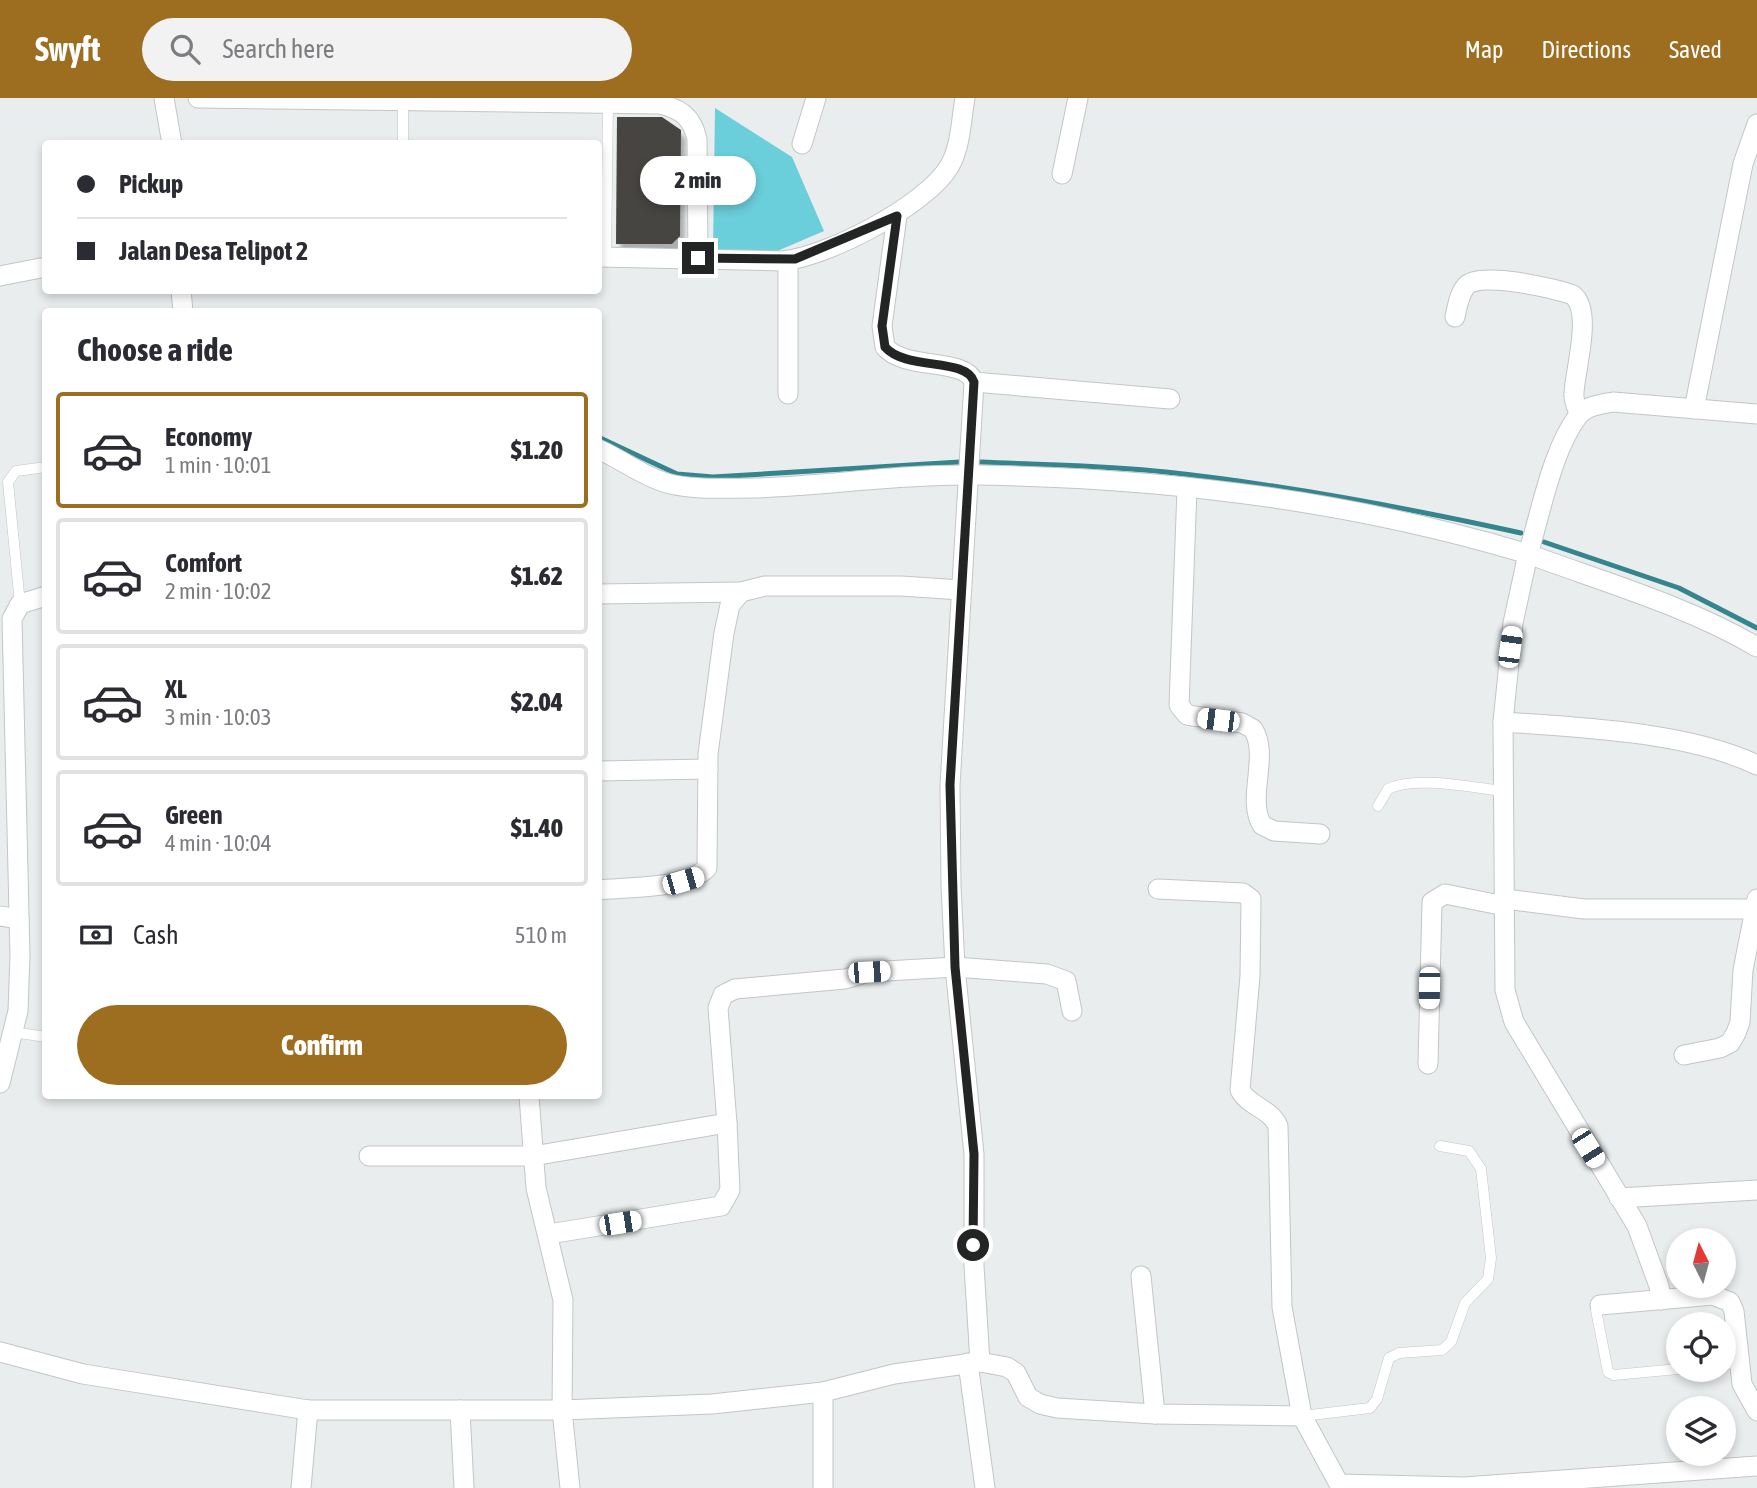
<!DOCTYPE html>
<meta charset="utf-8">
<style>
body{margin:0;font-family:"Asap Condensed",sans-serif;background:#f2f2f3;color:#2b2b33;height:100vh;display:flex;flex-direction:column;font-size:26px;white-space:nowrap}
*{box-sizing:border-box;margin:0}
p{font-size:23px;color:#7c7c81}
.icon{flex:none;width:38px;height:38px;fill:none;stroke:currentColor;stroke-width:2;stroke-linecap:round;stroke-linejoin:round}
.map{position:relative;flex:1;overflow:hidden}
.side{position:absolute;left:42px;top:210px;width:560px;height:791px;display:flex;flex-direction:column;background:#fff;border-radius:7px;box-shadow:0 4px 10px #0003}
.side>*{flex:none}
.hud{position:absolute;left:42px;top:42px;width:560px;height:154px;border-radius:7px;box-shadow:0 4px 10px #0003;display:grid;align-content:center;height:154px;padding:0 35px;background:#fff}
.needle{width:46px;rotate:354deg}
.controls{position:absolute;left:1666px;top:1130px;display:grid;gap:14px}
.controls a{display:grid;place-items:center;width:70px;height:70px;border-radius:50%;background:#fff;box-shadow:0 4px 10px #0003;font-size:35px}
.end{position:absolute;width:32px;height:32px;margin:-16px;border:9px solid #232424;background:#fff;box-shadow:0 0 0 4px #fff}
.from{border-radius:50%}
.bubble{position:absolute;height:49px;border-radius:24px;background:#fff;box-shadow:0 4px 10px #0003;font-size:23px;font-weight:800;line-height:49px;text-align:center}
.car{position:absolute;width:21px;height:42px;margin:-21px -10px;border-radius:9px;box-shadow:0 0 5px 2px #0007;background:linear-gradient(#fff 24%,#345 0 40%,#fff 0 76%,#345 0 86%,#fff 0)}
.hud b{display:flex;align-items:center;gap:24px;height:66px;font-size:26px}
.hud b+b{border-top:2px solid #e1e1e2}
.hud i{width:18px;height:18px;background:#2b2b33}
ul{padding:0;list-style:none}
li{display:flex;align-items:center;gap:21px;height:116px;margin:0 14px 10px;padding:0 21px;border:4px solid #e1e1e2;border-radius:7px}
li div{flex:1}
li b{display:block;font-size:26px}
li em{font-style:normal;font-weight:800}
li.on{border-color:#9d6d20}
li>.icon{width:63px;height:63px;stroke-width:1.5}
h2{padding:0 35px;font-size:32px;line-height:84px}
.pay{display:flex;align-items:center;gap:18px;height:77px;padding:0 35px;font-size:26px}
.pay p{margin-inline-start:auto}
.cta{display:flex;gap:14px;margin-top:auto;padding:14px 35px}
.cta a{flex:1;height:80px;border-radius:42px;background:#9d6d20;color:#fff;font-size:28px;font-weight:800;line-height:80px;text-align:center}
header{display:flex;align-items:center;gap:42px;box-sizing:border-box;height:98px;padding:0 35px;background:#9d6d20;color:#fff}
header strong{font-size:33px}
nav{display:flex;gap:38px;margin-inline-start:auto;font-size:24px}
.search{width:490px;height:63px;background:#f2f2f3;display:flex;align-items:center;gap:18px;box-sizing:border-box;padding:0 24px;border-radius:38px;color:#7c7c81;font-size:26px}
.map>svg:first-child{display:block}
.park{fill:#6bcedb}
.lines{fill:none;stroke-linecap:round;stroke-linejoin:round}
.stream{stroke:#34858e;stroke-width:5}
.building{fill:#464442;filter:url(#shadow)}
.lane-casing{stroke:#c2c6c6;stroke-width:11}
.street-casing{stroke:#c2c6c6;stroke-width:21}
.lane{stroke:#fff;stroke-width:10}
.street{stroke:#fff;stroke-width:19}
.route{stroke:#232424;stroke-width:9}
</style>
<header>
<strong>Swyft</strong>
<div class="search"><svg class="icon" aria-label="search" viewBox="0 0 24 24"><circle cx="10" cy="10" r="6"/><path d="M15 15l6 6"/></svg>Search here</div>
<nav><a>Map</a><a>Directions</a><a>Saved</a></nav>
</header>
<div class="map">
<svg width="1757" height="1390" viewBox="0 0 1757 1390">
<defs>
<filter id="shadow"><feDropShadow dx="4.5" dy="8" stdDeviation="2" flood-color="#0004"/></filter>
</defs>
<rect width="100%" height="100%" fill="#e9edee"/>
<!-- park -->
<polygon class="park" points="715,10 792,59 824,133 775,154 713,153"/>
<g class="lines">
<!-- stream -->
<g class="stream">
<polyline points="598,339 677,376 713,379 960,364"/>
<path d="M981,364C1042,367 1105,367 1166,374C1286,387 1403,409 1521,435"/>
<polyline points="1544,444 1679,490 1757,530"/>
</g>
</g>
<!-- building -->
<polygon class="building" points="617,19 662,19 681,32 680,138 672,146 616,146"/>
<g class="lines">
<defs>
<g id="lane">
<polyline points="403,46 403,3"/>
<polyline points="606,159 608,6"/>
<polyline points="20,506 8,384 16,373 46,369"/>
<path d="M1378,708L1388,691C1414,677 1474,690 1503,693"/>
<polyline points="13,934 46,939"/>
<polyline points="1600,1207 1596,1212 1608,1274 1614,1277 1678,1271"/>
<polyline points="1724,1266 1738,1265"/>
<polyline points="1302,1318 1370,1310 1377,1301 1389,1260 1399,1255 1442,1252 1451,1244 1465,1205 1488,1181 1491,1160 1481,1071 1469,1053 1440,1048"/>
</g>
<g id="street">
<polyline points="164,0 172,46"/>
<path d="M198,0L660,6C681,11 692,19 697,41L698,160"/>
<polyline points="802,46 816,0"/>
<polyline points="1062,76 1078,0"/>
<path d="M897,118L882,228L885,249C906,273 965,259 974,284L950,687L951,788L955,869L974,1056V1168L980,1264"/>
<path d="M598,159L782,163C827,159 925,108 949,69C961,49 961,22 965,0"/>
<polyline points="0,178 46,169"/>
<polyline points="181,192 183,214"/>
<path d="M1455,219C1457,210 1459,196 1466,188C1479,173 1554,190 1573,197C1593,214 1575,271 1574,295C1573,302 1577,309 1579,316"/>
<polyline points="974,284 1170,301"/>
<polyline points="788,296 788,163"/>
<polyline points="1694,311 1743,66 1757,26"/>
<path d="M1757,316L1613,304C1601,306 1586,308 1578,318C1552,352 1541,414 1528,456C1604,484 1687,508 1757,549"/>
<path d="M598,351C623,362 648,382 675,387C701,392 728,390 754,390C826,388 898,376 970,377C1157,379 1349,402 1528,456L1513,525L1503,624L1505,892L1514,924L1637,1128L1659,1188L1661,1202"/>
<path d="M1187,391L1179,607L1187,617L1242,625L1253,631C1270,658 1246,700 1262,727L1274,733L1320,736"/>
<polyline points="598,496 741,494"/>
<path d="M1503,624C1579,629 1688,634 1757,667"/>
<polyline points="598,673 708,671"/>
<path d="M1158,791L1243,795L1251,801L1250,878L1240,992C1249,1009 1270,1010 1278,1028L1282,1209L1302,1318"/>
<path d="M598,792C629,789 686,791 707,770L708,656L724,535L730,507L741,494L765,488H901L961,492"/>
<polyline points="1505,801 1584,811 1755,811"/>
<polyline points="0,818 19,821"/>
<polyline points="1684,957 1720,950 1730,945 1736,935 1740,924 1743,872 1757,801"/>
<polyline points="1428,966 1432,804 1445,796 1505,808"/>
<polyline points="0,985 18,913 20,858 12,521 20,506 46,498"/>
<polyline points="369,1058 533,1058 727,1025 718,910 723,897 735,891 845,881 869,874 955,869 1047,876 1066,883 1072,913"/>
<polyline points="1619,1100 1757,1092"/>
<polyline points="549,1136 721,1108 730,1092 727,1025"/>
<polyline points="1141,1178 1155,1316"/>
<polyline points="1600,1207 1713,1197 1730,1204 1734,1213 1742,1286 1757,1313"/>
<polyline points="0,1254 83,1276 308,1312 562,1312 563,1202 536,1090 529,998"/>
<polyline points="968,1265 985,1390"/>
<polyline points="460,1312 464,1390"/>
<polyline points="301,1390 308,1312"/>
<polyline points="570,1390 562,1312 712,1306 823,1294 894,1276 980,1264 1007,1269 1016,1275 1028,1299 1040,1306 1057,1310 1155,1316 1302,1318 1339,1386 1464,1389 1757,1368"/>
<polyline points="823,1390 823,1294"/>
</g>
</defs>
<!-- lane casing -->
<use href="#lane" class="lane-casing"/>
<!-- street casing -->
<use href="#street" class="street-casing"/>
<!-- lane -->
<use href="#lane" class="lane"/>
<!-- street -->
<use href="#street" class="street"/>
</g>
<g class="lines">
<!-- route -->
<path class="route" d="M698,160L795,161L897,118L882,228L885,249C906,273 966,259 974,284L950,687L955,869L974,1056L973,1147"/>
</g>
</svg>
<div class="controls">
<a><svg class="needle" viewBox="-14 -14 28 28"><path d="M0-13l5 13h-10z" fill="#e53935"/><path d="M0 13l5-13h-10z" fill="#7c7c81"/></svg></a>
<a><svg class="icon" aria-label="locate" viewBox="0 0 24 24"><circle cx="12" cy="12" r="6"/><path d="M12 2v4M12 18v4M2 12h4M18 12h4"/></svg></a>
<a><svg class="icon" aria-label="layers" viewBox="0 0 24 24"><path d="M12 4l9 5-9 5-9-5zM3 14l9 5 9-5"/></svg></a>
</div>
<i class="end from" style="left:973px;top:1147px"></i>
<i class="end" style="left:698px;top:160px"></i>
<div class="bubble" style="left:640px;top:58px;width:116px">2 min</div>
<i class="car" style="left:1510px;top:549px;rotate:8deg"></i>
<i class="car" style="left:1218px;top:622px;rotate:277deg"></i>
<i class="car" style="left:683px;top:783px;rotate:74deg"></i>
<i class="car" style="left:869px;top:874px;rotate:87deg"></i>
<i class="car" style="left:1429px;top:890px;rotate:181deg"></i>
<i class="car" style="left:1588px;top:1050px;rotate:148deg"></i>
<i class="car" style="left:620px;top:1125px;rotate:81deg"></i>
<div class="hud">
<b><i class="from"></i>Pickup</b>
<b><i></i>Jalan Desa Telipot 2</b>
</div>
<section class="side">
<h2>Choose a ride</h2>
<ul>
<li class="on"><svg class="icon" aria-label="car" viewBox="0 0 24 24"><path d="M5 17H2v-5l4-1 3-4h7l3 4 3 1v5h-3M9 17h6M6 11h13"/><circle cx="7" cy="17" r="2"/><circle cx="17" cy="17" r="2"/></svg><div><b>Economy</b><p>1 min · 10:01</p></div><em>$1.20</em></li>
<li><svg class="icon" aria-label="car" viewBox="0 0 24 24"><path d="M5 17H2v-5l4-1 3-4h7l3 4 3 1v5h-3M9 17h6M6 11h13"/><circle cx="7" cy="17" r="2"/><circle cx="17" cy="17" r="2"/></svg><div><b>Comfort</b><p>2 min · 10:02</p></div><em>$1.62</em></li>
<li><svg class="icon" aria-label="car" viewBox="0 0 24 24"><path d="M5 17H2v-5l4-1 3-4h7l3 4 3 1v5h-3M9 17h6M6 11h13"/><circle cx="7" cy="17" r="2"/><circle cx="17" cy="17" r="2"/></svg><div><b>XL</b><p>3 min · 10:03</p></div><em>$2.04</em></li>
<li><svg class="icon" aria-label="car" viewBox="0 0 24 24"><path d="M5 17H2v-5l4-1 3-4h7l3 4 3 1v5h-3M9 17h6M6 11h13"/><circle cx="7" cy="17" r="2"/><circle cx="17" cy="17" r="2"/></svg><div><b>Green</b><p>4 min · 10:04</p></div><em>$1.40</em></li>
</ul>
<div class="pay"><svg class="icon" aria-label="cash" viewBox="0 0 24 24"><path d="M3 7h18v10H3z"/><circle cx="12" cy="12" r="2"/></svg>Cash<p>510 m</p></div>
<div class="cta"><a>Confirm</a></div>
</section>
</div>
